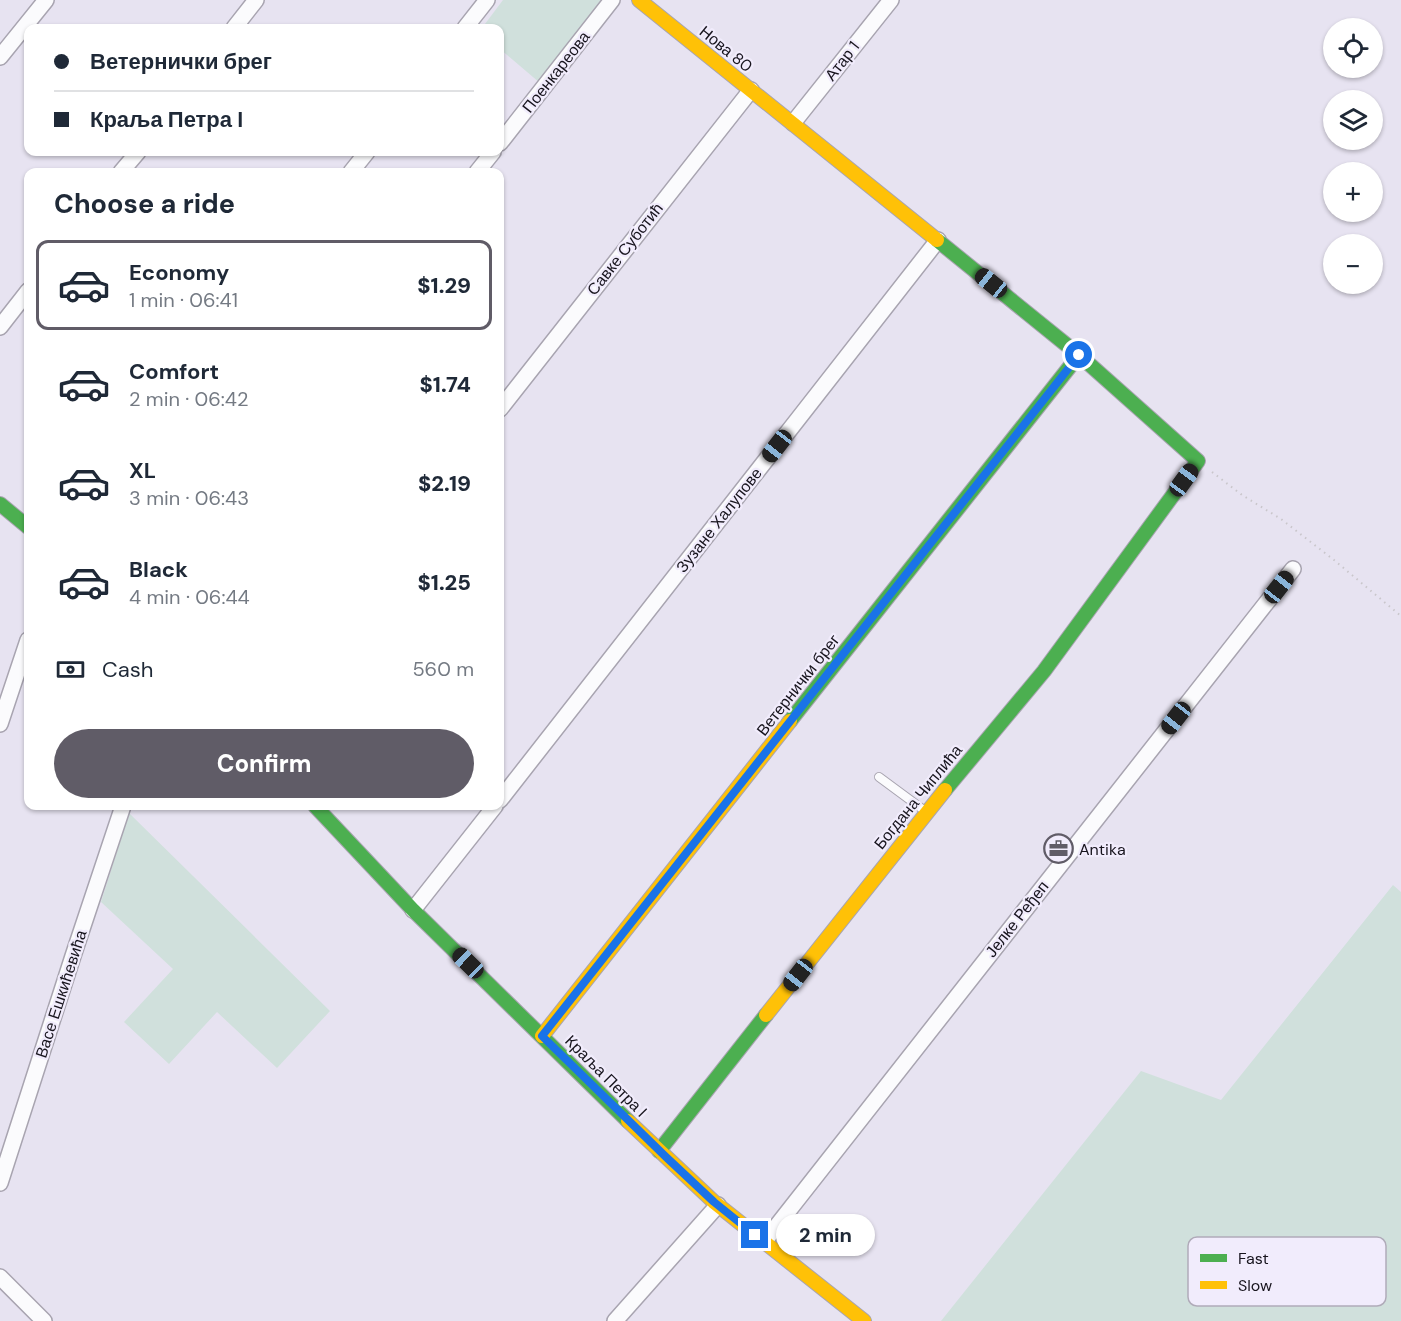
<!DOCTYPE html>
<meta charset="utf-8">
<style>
body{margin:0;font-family:"DM Sans",sans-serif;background:#f6f6f7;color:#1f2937;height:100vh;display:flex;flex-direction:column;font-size:22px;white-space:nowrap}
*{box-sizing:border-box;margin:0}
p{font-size:20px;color:#747a83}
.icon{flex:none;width:33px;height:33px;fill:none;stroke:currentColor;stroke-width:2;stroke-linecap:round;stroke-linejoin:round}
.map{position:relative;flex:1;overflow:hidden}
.drawer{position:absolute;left:24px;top:168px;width:480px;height:642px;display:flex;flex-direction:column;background:#fff;border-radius:12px;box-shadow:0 2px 4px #0004}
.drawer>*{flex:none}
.hud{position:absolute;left:24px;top:24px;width:480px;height:132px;border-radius:12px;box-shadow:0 2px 4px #0004;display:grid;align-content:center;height:132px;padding:0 30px;background:#fff}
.buttons{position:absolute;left:1323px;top:18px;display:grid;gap:12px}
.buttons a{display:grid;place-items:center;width:60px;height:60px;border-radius:50%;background:#fff;box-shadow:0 2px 4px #0004;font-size:30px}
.end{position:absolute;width:27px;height:27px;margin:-14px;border:8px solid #1a73e8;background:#fff;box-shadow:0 0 0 3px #fff}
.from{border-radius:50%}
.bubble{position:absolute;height:42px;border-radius:21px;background:#fff;box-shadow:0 2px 4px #0004;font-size:20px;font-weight:800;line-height:42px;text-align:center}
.car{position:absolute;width:18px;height:36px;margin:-18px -9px;border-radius:8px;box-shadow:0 0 4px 2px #0007;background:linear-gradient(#222 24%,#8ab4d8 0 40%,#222 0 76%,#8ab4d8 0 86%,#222 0)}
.hud b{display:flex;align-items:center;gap:21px;height:57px;font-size:22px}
.hud b+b{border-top:2px solid #e0e1e3}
.hud i{width:15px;height:15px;background:#1f2937}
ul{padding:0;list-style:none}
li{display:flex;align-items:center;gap:18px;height:90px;margin:0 12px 9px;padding:0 18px;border:3px solid transparent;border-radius:12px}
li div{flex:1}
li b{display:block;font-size:22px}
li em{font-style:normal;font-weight:800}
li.on{border-color:#605c67}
li>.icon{width:54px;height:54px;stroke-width:1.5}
h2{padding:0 30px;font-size:27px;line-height:72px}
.pay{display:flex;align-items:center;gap:15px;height:66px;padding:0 30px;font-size:22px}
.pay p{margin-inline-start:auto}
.button{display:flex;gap:12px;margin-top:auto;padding:12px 30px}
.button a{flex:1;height:69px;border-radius:36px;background:#605c67;color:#fff;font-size:24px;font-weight:800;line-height:69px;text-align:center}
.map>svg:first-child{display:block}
.green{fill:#d0e0dc}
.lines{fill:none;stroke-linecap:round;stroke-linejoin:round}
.lane-casing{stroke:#a8a4b0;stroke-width:10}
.street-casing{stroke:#a8a4b0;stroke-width:18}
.fast-casing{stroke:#a8a4b0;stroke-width:16}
.slow-casing{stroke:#a8a4b0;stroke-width:16}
.path{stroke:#c9c6cb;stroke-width:2;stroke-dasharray:1.5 4.5;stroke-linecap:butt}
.lane{stroke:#fbfbfd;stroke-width:8}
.street{stroke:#fbfbfd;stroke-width:15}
.fast{stroke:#4caf50;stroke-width:14}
.slow{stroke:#ffc107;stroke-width:14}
.route{stroke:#1a73e8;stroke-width:8}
.labels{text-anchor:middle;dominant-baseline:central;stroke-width:4.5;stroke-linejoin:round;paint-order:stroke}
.street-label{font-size:16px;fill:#17141d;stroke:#f1ecfc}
.poi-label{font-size:16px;fill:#17141d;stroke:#f1ecfc;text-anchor:start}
.key{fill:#f1ecfc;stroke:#b0abb9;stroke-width:1.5}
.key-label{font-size:16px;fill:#17141d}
</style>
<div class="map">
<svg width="1401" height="1321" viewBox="0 0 1401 1321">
<rect width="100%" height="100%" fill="#e7e3f1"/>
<!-- green -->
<g class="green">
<polygon points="503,0 604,0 540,83 500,49 500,28 482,28"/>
<polygon points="129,813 330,1011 277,1068 217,1012 169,1064 124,1022 173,969 101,902"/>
<polygon points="1393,885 1401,892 1401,1321 941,1321 1141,1071 1221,1100"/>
</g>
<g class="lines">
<defs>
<polyline id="lane" points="879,777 925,811"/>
<g id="street">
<polyline points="234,28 256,0"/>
<polyline points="465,28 487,0"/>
<polyline points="0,57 46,0"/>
<polyline points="793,123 891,0"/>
<polyline points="500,143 612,0"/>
<polyline points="121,172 138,152"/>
<polyline points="351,172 367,152"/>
<polyline points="477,172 493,152"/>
<polyline points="0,327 28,291"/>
<polyline points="500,409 751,90"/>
<polyline points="0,724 28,640"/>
<polyline points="500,800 938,240"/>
<polyline points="413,910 495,806"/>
<polyline points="0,1183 73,956 123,806"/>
<polyline points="764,1242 1293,569"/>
<polyline points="0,1277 44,1321"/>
<polyline points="615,1321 718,1205"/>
</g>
<g id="fast">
<polyline points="937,240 1079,355 1198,461 1044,671 945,790"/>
<polyline points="0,504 28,527"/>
<polyline points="790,721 1079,355"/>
<polyline points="315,806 413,910 628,1121"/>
<polyline points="659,1151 766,1015"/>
</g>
<g id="slow">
<polyline points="639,0 937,240"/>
<polyline points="766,1015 945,790"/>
<polyline points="542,1036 790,721"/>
<polyline points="628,1121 714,1202 864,1321"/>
</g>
</defs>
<!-- lane casing -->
<use href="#lane" class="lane-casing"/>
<!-- street casing -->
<use href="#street" class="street-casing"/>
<!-- fast casing -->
<use href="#fast" class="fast-casing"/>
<!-- slow casing -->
<use href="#slow" class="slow-casing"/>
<!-- path -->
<polyline class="path" points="1212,472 1242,495 1281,519 1334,560 1401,616"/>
<!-- lane -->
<use href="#lane" class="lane"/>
<!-- street -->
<use href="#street" class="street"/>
<!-- fast -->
<use href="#fast" class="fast"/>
<!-- slow -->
<use href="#slow" class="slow"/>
</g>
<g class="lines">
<!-- route -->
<polyline class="route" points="755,1235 714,1202 666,1157 542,1036 1079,355"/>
</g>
<!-- icons -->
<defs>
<symbol id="office-ring" viewBox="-11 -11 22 22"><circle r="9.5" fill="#f1ecfc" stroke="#605c67" stroke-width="1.5"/><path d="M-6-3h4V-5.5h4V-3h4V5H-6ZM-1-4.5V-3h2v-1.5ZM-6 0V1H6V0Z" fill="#605c67"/></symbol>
</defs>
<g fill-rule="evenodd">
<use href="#office-ring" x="1042" y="832" width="33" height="33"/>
</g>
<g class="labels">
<!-- street labels -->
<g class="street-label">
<text transform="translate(726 49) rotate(39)">Нова 80</text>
<text transform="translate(842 61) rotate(-52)">Атар 1</text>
<text transform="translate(556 72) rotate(-52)">Поенкареова</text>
<text transform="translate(625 249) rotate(-52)">Савке Суботић</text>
<text transform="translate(719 520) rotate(-52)">Зузане Халупове</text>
<text transform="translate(798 685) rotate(-52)">Ветернички брег</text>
<text transform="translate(918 797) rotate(-51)">Богдана Чиплића</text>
<text transform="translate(1017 919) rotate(-52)">Јелке Ређеп</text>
<text transform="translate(61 994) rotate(-72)">Васе Ешкићевића</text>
<text transform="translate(606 1076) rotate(45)">Краља Петра I</text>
</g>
<!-- poi labels -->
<g class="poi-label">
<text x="1079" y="849">Antika</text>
</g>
</g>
<!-- legend -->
<rect x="1188" y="1237" width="198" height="69" rx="9" class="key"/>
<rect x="1200" y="1254" width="27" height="8" fill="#4caf50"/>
<rect x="1200" y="1281" width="27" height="8" fill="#ffc107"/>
<g class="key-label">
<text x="1238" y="1264">Fast</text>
<text x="1238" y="1291">Slow</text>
</g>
</svg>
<div class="buttons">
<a><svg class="icon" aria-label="locate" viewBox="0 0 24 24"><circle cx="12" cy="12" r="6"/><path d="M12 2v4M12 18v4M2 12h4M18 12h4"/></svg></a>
<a><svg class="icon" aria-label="layers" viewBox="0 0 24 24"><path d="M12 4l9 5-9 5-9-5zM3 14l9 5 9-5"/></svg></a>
<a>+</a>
<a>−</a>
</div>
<i class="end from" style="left:1079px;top:355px"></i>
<i class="end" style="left:755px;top:1235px"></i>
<div class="bubble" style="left:776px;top:1214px;width:99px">2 min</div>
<i class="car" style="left:991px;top:283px;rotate:309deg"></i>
<i class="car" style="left:777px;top:446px;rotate:218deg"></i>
<i class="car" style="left:1184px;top:480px;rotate:36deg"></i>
<i class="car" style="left:1279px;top:587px;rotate:38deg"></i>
<i class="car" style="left:1176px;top:718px;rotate:218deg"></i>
<i class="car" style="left:468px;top:963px;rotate:314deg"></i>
<i class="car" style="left:798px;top:975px;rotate:218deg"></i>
<div class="hud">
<b><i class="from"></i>Ветернички брег</b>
<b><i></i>Краља Петра I</b>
</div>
<section class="drawer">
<h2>Choose a ride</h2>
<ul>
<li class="on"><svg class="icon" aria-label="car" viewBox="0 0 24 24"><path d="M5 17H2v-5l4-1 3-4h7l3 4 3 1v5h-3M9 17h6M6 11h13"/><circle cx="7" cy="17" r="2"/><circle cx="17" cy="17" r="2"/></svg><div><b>Economy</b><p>1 min · 06:41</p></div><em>$1.29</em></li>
<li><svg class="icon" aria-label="car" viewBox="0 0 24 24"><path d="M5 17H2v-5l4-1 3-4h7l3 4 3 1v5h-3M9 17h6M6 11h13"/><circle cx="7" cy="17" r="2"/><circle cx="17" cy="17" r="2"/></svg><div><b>Comfort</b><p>2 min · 06:42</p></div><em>$1.74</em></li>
<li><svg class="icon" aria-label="car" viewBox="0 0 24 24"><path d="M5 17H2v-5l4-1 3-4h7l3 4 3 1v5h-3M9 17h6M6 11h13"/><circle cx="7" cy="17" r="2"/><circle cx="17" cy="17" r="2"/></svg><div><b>XL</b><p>3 min · 06:43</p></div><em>$2.19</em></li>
<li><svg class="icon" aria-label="car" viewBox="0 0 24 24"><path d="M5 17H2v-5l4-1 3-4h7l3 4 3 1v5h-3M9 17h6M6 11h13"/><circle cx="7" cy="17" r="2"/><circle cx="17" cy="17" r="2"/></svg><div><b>Black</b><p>4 min · 06:44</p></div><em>$1.25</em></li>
</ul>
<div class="pay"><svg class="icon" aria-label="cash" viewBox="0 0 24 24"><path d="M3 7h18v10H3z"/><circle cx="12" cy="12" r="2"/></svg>Cash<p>560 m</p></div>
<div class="button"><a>Confirm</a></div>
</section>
</div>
